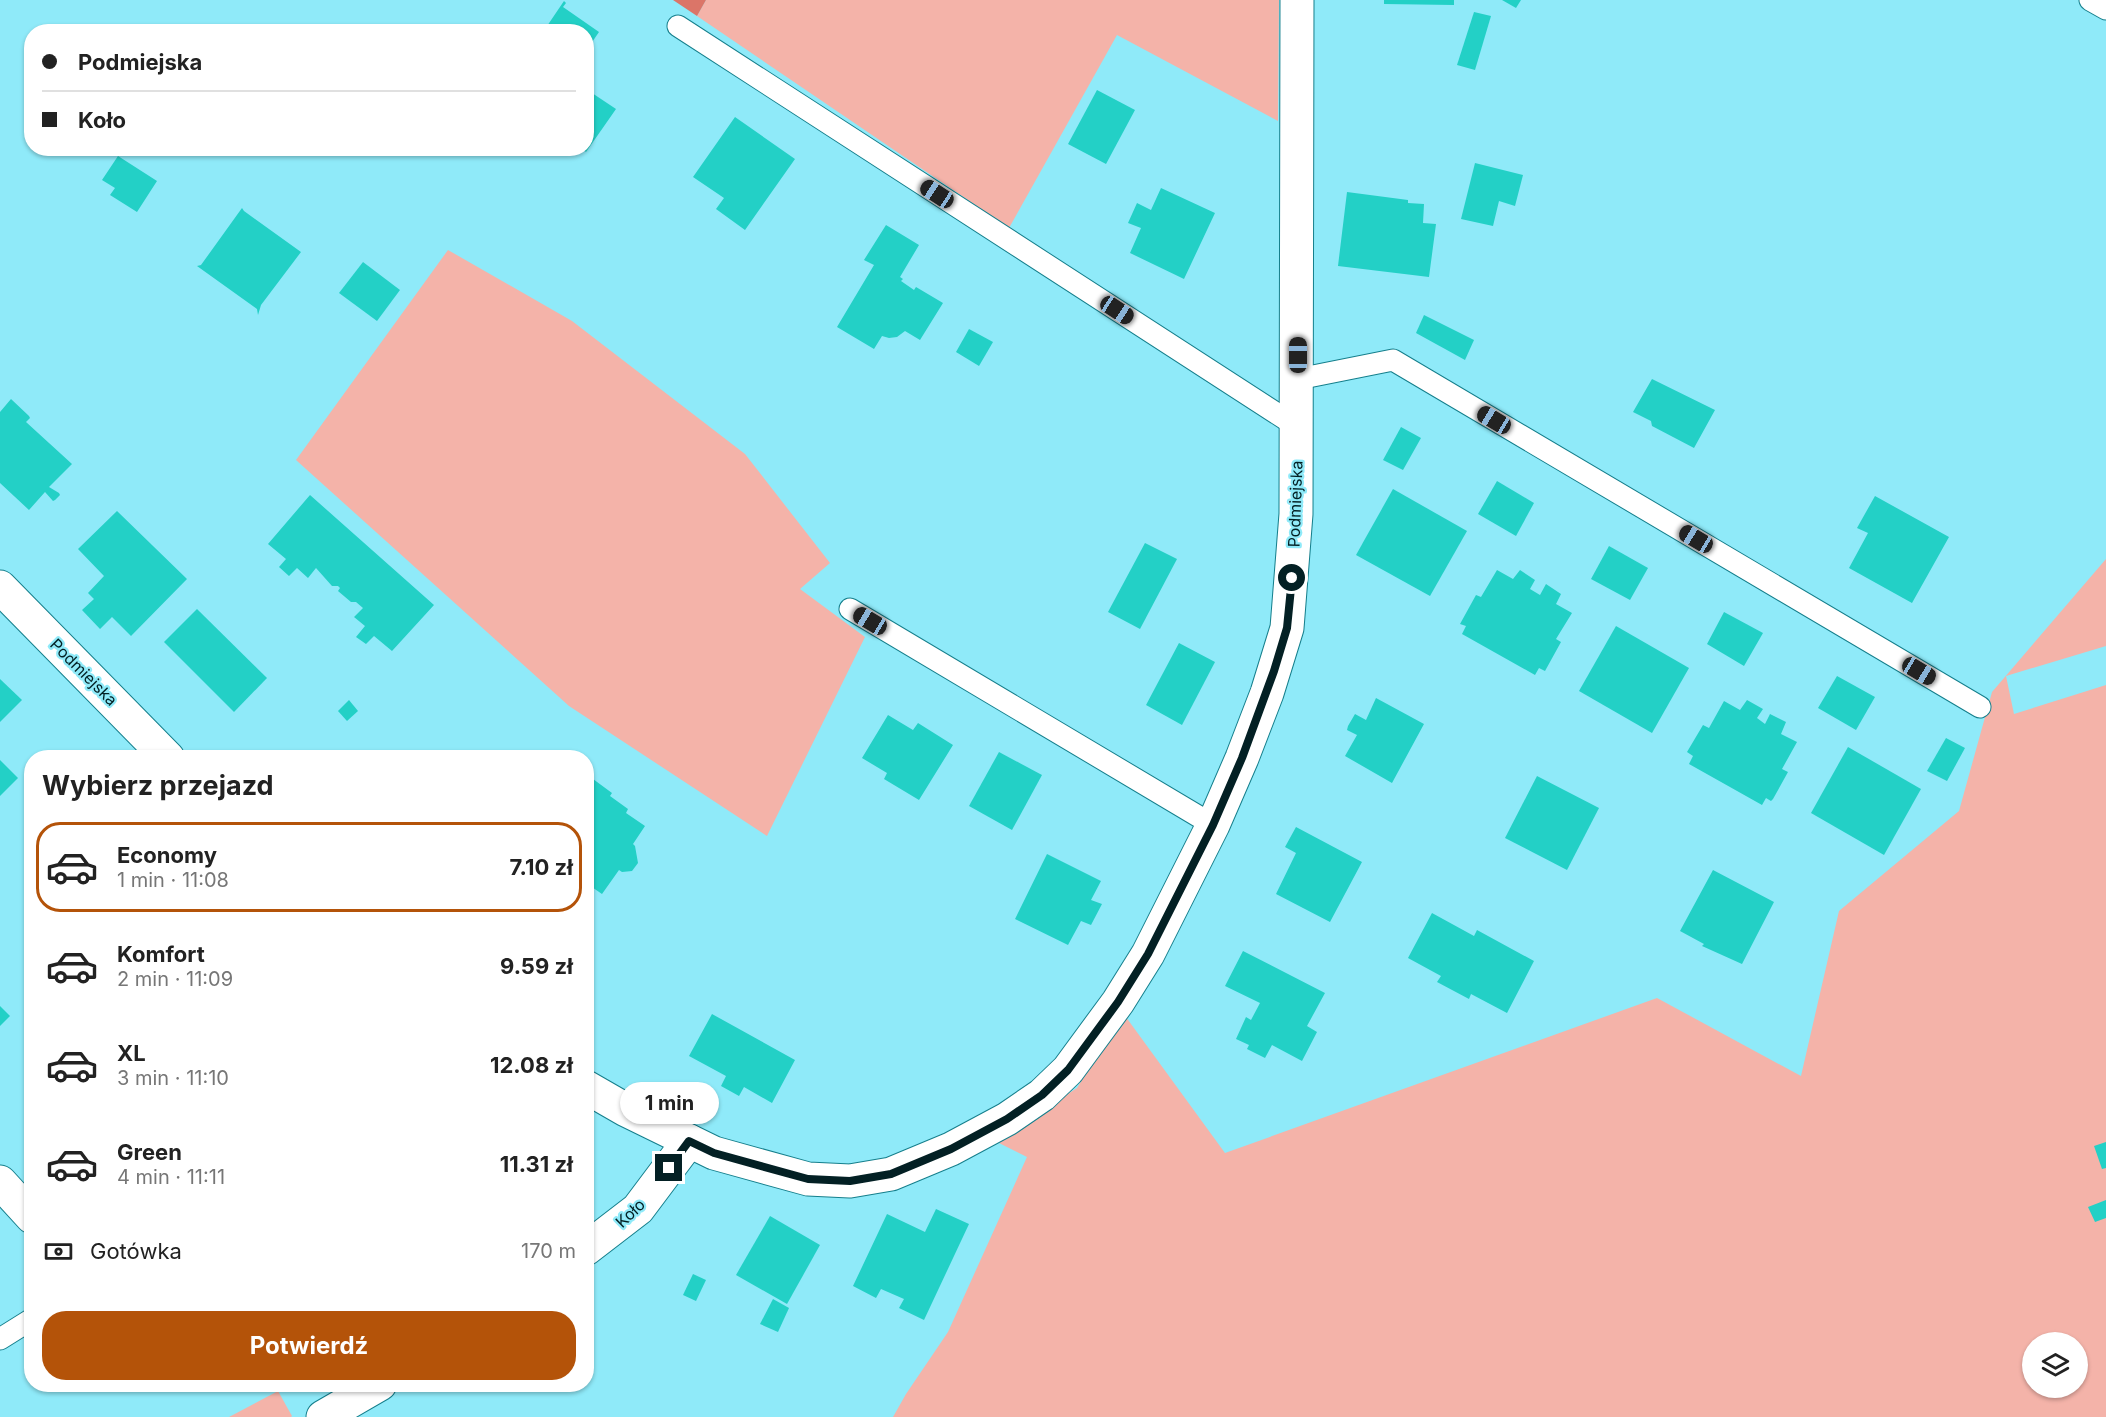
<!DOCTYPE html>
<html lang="pl">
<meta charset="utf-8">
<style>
body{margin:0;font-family:Inter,sans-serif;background:#f6f6f6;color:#222;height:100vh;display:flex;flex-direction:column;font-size:22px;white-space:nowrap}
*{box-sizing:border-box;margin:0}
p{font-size:20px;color:#767676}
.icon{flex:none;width:33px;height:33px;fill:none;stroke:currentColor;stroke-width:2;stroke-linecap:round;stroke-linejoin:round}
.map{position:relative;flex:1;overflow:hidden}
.panel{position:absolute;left:24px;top:750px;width:570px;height:642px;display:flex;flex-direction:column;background:#fff;border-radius:24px;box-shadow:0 2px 4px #0004}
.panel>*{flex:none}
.guide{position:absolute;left:24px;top:24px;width:570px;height:132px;border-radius:24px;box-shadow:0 2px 4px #0004;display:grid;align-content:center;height:132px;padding:0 18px;background:#fff}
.buttons{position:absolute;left:2022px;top:1332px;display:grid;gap:12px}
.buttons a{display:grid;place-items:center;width:66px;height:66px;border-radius:50%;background:#fff;box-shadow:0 2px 4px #0004;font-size:30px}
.end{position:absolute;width:27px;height:27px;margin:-14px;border:8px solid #032024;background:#fff;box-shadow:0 0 0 3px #fff}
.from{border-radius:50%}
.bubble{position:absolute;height:42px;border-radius:21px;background:#fff;box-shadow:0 2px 4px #0004;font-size:20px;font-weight:700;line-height:42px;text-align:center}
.car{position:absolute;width:18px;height:36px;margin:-18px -9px;border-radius:8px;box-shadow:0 0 4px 2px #0007;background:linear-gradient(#222 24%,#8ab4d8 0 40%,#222 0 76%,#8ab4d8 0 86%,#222 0)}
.guide b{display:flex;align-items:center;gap:21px;height:57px;font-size:22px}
.guide b+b{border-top:2px solid #e0e0e0}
.guide i{width:15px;height:15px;background:#222}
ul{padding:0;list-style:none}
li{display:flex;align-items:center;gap:18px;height:90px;margin:0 12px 9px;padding:0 6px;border:3px solid transparent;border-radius:24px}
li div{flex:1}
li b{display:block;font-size:22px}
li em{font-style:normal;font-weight:700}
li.active{border-color:#b45309}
li>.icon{width:54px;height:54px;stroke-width:1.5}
h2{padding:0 18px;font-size:27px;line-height:72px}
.pay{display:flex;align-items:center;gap:15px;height:66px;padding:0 18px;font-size:22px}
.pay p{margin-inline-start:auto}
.cta{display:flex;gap:12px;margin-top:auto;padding:12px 18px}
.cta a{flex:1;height:69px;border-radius:24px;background:#b45309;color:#fff;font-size:24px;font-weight:700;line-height:69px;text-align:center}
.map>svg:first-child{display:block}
.green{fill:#f4b3a9;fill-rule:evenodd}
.forest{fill:#db7568}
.building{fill:#23d0c6}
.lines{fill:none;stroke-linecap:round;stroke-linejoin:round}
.lane-casing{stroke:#157f8c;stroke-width:23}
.street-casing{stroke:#157f8c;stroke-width:35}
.lane{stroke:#fff;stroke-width:21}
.street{stroke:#fff;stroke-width:33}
.route{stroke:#032024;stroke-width:8}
.labels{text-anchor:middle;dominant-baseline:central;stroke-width:4.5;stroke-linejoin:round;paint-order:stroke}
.street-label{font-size:16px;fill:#032024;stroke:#8feaf9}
</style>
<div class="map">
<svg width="2106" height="1417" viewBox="0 0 2106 1417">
<rect width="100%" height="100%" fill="#8feaf9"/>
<!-- green -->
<g class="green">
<polygon points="706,0 1279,0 1278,121 1117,35 1009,228 697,16"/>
<polygon points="448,250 572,321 745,454 830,563 800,589 865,637 767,836 569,706 296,460"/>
<path d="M2106,559V646L2006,676L2014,714L2106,685V1417H893L906,1394L948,1332L1027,1157L995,1141L1077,1088L1123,1013L1225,1153L1657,998L1801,1076L1839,911L1959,811L1992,692ZM2032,1342H2078V1388H2032Z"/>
<polygon points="278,1391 292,1416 291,1417 229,1417"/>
</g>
<!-- forest -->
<polygon class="forest" points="673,0 706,0 697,16"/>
<!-- building -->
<g class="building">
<polygon points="1384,0 1454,0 1454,5 1384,4"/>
<polygon points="1502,0 1521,0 1516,8"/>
<polygon points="564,1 566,3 563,7 599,32 586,51 586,32 543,32"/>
<polygon points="1474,12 1491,16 1475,70 1457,65"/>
<polygon points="586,89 616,109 586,152 581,148 586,148"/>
<polygon points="1097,90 1135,110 1106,164 1068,144"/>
<polygon points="735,117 795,159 745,230 716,209 724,198 693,177"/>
<polygon points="118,156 157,181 137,212 110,195 115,188 102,180"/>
<polygon points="1475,163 1523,175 1515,206 1499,201 1493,226 1461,219"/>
<polygon points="1161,188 1215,213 1184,279 1130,253 1141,228 1128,223 1137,203 1151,210"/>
<polygon points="1347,192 1408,200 1408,203 1424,204 1423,223 1436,224 1429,277 1338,266"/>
<polygon points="242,208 244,211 301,252 261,305 258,315 257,309 197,266 201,265"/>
<polygon points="886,225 919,245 900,277 903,279 901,281 914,290 916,287 943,303 920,340 905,331 897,337 889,338 882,336 874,349 837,327 874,265 864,260"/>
<polygon points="363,262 400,290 377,321 339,293"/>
<polygon points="1424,315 1474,340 1465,360 1416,333"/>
<polygon points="969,329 993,342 979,366 956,352"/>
<polygon points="1652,379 1715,410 1694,448 1652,426 1651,421 1633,412"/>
<polygon points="11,399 29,416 30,418 26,422 72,464 49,487 59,493 60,495 55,500 53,501 45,492 29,510 0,483 0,412"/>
<polygon points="1401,427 1421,438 1403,470 1383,460"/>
<polygon points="1497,481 1534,503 1516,536 1478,514"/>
<polygon points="1393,489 1467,531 1430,596 1356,555"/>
<polygon points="310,495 434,605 392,651 374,636 366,644 356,637 365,626 354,617 363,608 356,602 351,602 338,591 340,588 338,586 332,586 316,568 308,578 297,568 289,576 279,567 286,559 268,544"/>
<polygon points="1875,496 1949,537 1912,603 1849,568 1868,533 1857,528"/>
<polygon points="117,511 187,579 131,636 112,617 100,629 82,610 94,599 88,593 104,576 78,549"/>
<polygon points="1145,543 1177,559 1140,629 1108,612"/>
<polygon points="1609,546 1648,568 1630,600 1591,579"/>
<polygon points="1497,570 1513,579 1520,570 1535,580 1530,589 1540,595 1546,584 1561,594 1556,604 1572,613 1556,639 1561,642 1545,671 1539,668 1535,675 1462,634 1466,626 1460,624 1476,595 1481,597"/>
<polygon points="197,609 267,678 234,712 164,642"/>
<polygon points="1724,612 1763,633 1744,666 1707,644"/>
<polygon points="1616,626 1689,668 1652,733 1579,691"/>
<polygon points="1179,643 1215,662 1182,725 1146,705"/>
<polygon points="1837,676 1875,697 1856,730 1818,708"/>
<polygon points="0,679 22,700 0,722"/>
<polygon points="1376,698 1424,724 1392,783 1345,756 1357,735 1347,730 1348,726 1355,714 1366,720"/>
<polygon points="349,700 358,711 347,721 338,711"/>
<polygon points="1747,700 1763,709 1757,718 1765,724 1770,714 1786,722 1781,734 1797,742 1782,769 1788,772 1773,799 1771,801 1766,798 1762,805 1689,764 1693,756 1687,752 1703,725 1709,728 1724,701 1740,710"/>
<polygon points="888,715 913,730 918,723 953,745 919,800 884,779 887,773 862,758"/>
<polygon points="1946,738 1965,748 1947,781 1927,771"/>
<polygon points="1848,747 1921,789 1884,855 1811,813"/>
<polygon points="999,752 1042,775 1012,830 969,806"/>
<polygon points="0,760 18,778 0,796"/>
<polygon points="1537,776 1599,808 1567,870 1505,838"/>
<polygon points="586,779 591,782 593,779 612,793 610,796 628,809 626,813 645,826 633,844 635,846 638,863 632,871 622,872 619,870 602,894 586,883"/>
<polygon points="1296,827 1362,862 1330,922 1276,894 1296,853 1285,847"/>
<polygon points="1047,854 1101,881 1091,900 1102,904 1091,925 1081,921 1068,945 1015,919"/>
<polygon points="1713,870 1774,902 1742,964 1702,946 1704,944 1680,931"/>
<polygon points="1432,913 1474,936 1477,930 1534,961 1507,1013 1471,994 1469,999 1437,982 1441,976 1408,958"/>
<polygon points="1243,951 1325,993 1307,1026 1317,1032 1302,1061 1272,1045 1265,1058 1247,1049 1249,1045 1236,1039 1246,1017 1251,1020 1260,1003 1225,986"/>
<polygon points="0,1006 10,1016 0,1026"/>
<polygon points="712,1014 795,1060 772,1103 744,1087 739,1096 721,1086 726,1076 689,1056"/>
<polygon points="2106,1142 2106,1168 2102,1169 2094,1146"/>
<polygon points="2106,1200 2106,1218 2095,1222 2088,1207"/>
<polygon points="936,1209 969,1224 924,1320 899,1308 904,1299 881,1289 876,1298 853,1286 887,1214 925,1232"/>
<polygon points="770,1216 820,1245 787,1304 736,1275"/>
<polygon points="693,1274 706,1280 696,1301 683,1295"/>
<polygon points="773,1299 789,1308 778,1332 760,1324"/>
</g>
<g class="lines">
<defs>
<g id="lane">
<polyline points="2090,0 2106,9"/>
<polyline points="678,26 1296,426"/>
<polyline points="1298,379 1393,360 1980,707"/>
<polyline points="850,609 1213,825"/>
<polyline points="0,1339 32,1319"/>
</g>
<g id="street">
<polyline points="0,587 168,758"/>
<polyline points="586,1087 626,1110 714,1153 808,1179 850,1181 891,1174 951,1149 1007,1119 1042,1095 1068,1070 1118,1002 1148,954 1213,825 1242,758 1267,693 1287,628 1296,514 1297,0"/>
<polyline points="0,1182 32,1217"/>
<polyline points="586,1249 638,1209 689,1141"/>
<polyline points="323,1417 380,1384"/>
</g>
</defs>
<!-- lane casing -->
<use href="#lane" class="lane-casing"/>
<!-- street casing -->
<use href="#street" class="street-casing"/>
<!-- lane -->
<use href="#lane" class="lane"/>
<!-- street -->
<use href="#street" class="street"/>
</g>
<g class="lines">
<!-- route -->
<polyline class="route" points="669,1168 689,1141 714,1153 808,1179 850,1181 891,1174 951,1149 1007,1119 1042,1095 1068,1070 1118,1002 1148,954 1213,825 1242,758 1274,671 1287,628 1292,578"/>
</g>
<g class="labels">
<!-- street labels -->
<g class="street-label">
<text transform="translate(1295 504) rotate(-88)">Podmiejska</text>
<text transform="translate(84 672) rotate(45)">Podmiejska</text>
<text transform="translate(630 1213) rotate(-44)">Koło</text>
</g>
</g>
</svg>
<div class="buttons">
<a><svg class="icon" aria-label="layers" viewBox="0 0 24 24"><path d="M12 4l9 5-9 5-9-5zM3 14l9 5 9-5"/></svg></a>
</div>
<i class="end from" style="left:1292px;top:578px"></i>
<i class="end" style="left:669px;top:1168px"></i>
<div class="bubble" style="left:620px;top:1082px;width:99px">1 min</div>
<i class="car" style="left:937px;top:194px;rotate:303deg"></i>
<i class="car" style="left:1117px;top:310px;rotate:123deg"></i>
<i class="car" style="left:1298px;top:355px;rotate:0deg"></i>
<i class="car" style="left:1494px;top:420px;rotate:301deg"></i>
<i class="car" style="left:1696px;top:539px;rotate:301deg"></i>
<i class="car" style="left:870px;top:621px;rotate:301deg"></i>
<i class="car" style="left:1919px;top:671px;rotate:121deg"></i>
<div class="guide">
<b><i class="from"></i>Podmiejska</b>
<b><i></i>Koło</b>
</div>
<section class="panel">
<h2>Wybierz przejazd</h2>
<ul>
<li class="active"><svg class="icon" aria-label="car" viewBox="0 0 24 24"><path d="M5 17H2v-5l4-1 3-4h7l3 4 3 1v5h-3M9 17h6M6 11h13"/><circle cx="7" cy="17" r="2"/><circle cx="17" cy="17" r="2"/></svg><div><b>Economy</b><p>1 min · 11:08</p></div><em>7.10 zł</em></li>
<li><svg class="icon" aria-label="car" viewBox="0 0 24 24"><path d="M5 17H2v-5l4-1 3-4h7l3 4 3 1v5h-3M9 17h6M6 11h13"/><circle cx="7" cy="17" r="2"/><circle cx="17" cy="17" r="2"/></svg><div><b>Komfort</b><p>2 min · 11:09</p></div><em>9.59 zł</em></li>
<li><svg class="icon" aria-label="car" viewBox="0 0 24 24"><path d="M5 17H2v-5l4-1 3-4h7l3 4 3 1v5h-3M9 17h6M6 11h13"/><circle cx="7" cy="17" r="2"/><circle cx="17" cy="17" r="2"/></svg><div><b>XL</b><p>3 min · 11:10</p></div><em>12.08 zł</em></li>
<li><svg class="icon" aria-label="car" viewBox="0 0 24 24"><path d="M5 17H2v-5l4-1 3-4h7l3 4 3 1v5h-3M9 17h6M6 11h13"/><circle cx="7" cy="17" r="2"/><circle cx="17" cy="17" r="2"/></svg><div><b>Green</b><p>4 min · 11:11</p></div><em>11.31 zł</em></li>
</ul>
<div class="pay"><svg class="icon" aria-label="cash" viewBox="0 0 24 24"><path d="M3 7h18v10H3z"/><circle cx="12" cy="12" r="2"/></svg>Gotówka<p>170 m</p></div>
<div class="cta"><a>Potwierdź</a></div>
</section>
</div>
